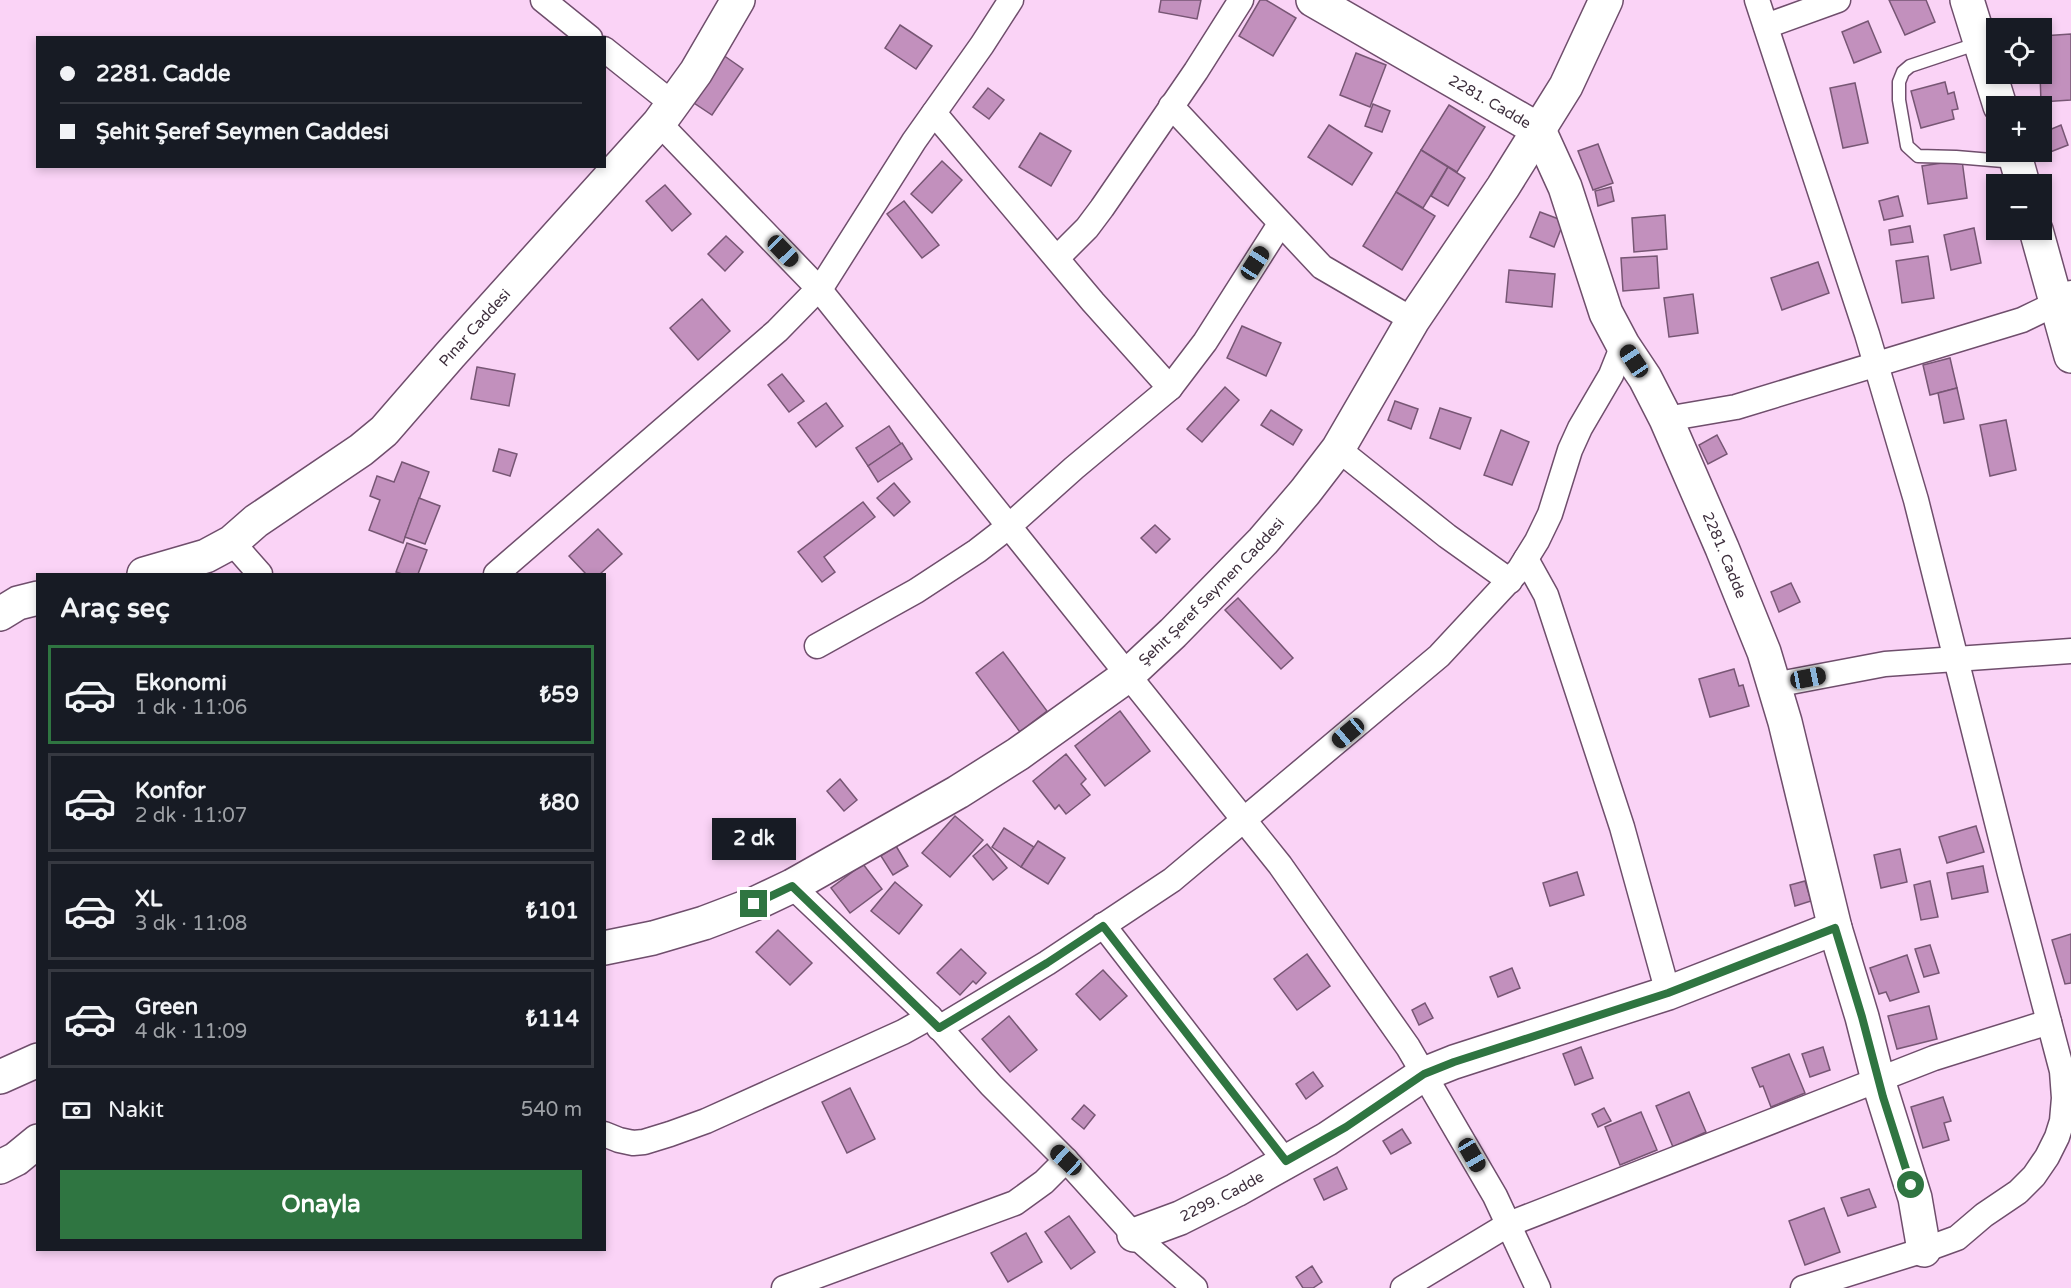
<!DOCTYPE html>
<html lang="tr">
<meta charset="utf-8">
<style>
body{margin:0;font-family:"Varela Round",sans-serif;background:#242831;color:#f1f3f6;height:100vh;display:flex;flex-direction:column;font-size:22px;white-space:nowrap}
*{box-sizing:border-box;margin:0}
p{font-size:20px;color:#9ea1a6}
.icon{flex:none;width:33px;height:33px;fill:none;stroke:currentColor;stroke-width:2;stroke-linecap:round;stroke-linejoin:round}
.map{position:relative;flex:1;overflow:hidden}
.panel{position:absolute;left:36px;top:573px;width:570px;height:678px;display:flex;flex-direction:column;background:#171b24;border-radius:0px;box-shadow:0 3px 9px #0003}
.panel>*{flex:none}
.hud{position:absolute;left:36px;top:36px;width:570px;height:132px;border-radius:0px;box-shadow:0 3px 9px #0003;display:grid;align-content:center;height:132px;padding:0 24px;background:#171b24}
.tools{position:absolute;left:1986px;top:18px;display:grid;gap:12px}
.tools a{display:grid;place-items:center;width:66px;height:66px;border-radius:0px;background:#171b24;box-shadow:0 3px 9px #0003;font-size:30px}
.end{position:absolute;width:27px;height:27px;margin:-14px;border:8px solid #2f7541;background:#fff;box-shadow:0 0 0 3px #fff}
.from{border-radius:50%}
.bubble{position:absolute;height:42px;border-radius:0px;background:#171b24;box-shadow:0 3px 9px #0003;font-size:20px;font-weight:700;line-height:42px;text-align:center}
.car{position:absolute;width:18px;height:36px;margin:-18px -9px;border-radius:8px;box-shadow:0 0 4px 2px #0007;background:linear-gradient(#222 24%,#8ab4d8 0 40%,#222 0 76%,#8ab4d8 0 86%,#222 0)}
.hud b{display:flex;align-items:center;gap:21px;height:57px;font-size:22px}
.hud b+b{border-top:2px solid #363941}
.hud i{width:15px;height:15px;background:#f1f3f6}
ul{padding:0;list-style:none}
li{display:flex;align-items:center;gap:18px;height:99px;margin:0 12px 9px;padding:0 12px;border:3px solid #363941;border-radius:0px}
li div{flex:1}
li b{display:block;font-size:22px}
li em{font-style:normal;font-weight:700}
li.active{border-color:#2f7541}
li>.icon{width:54px;height:54px;stroke-width:1.5}
h2{padding:0 24px;font-size:27px;line-height:72px}
.pay{display:flex;align-items:center;gap:15px;height:66px;padding:0 24px;font-size:22px}
.pay p{margin-inline-start:auto}
.cta{display:flex;gap:12px;margin-top:auto;padding:12px 24px}
.cta a{flex:1;height:69px;border-radius:0px;background:#2f7541;color:#fff;font-size:24px;font-weight:700;line-height:69px;text-align:center}
.map>svg:first-child{display:block}
.building{fill:#c290bd;stroke:#775674;stroke-width:1.5}
.lines{fill:none;stroke-linecap:round;stroke-linejoin:round}
.lane-casing{stroke:#6f4e6c;stroke-width:15}
.street-casing{stroke:#6f4e6c;stroke-width:27}
.secondary-casing{stroke:#6f4e6c;stroke-width:36}
.lane{stroke:#fff;stroke-width:12}
.street{stroke:#fff;stroke-width:24}
.secondary{stroke:#fff;stroke-width:33}
.route{stroke:#2f7541;stroke-width:8}
.labels{text-anchor:middle;dominant-baseline:central;stroke-width:5;stroke-linejoin:round;paint-order:stroke}
.street-label{font-size:15px;fill:#3e2f3d;stroke:#fff}
</style>
<div class="map">
<svg width="2071" height="1288" viewBox="0 0 2071 1288">
<rect width="100%" height="100%" fill="#fad3f6"/>
<!-- building -->
<g class="building">
<polygon points="1161,0 1201,0 1197,19 1159,12"/>
<polygon points="1260,0 1266,0 1296,18 1273,56 1239,36"/>
<polygon points="1889,0 1926,0 1935,22 1905,35"/>
<polygon points="1868,21 1881,52 1854,63 1842,32"/>
<polygon points="900,25 932,46 916,69 885,48"/>
<polygon points="2071,34 2071,100 2041,102 2040,74 2042,74 2042,36"/>
<polygon points="1356,53 1386,65 1370,107 1340,95"/>
<polygon points="723,55 743,69 712,115 691,101"/>
<polygon points="1945,82 1948,94 1954,92 1958,109 1952,110 1954,119 1921,128 1911,91"/>
<polygon points="1855,83 1868,143 1843,148 1830,88"/>
<polygon points="988,88 1004,100 989,119 973,107"/>
<polygon points="1373,104 1390,111 1382,132 1365,126"/>
<polygon points="1449,105 1485,127 1457,172 1421,150"/>
<polygon points="1329,125 1372,153 1352,185 1308,157"/>
<polygon points="2061,125 2068,145 2040,156 2038,152 2042,152 2042,133"/>
<polygon points="1040,133 1071,151 1051,186 1019,167"/>
<polygon points="1598,144 1613,183 1593,190 1578,151"/>
<polygon points="1421,150 1448,167 1423,208 1396,192"/>
<polygon points="1962,160 1967,198 1928,204 1922,166"/>
<polygon points="942,161 962,180 932,213 911,194"/>
<polygon points="1448,167 1465,178 1448,206 1431,196"/>
<polygon points="665,185 691,214 672,231 646,201"/>
<polygon points="1611,187 1614,201 1598,206 1595,191"/>
<polygon points="1396,192 1435,216 1402,270 1363,246"/>
<polygon points="1898,196 1903,216 1884,220 1879,201"/>
<polygon points="904,201 939,245 922,258 887,214"/>
<polygon points="1540,212 1564,221 1554,247 1530,237"/>
<polygon points="1665,215 1667,249 1634,252 1632,218"/>
<polygon points="1910,226 1913,242 1891,245 1889,230"/>
<polygon points="1974,228 1981,263 1951,270 1944,235"/>
<polygon points="726,236 743,252 725,271 708,254"/>
<polygon points="1657,256 1659,288 1623,291 1621,258"/>
<polygon points="1928,256 1934,298 1902,303 1896,261"/>
<polygon points="1818,262 1829,293 1782,310 1771,278"/>
<polygon points="1509,270 1555,274 1552,307 1506,302"/>
<polygon points="1693,294 1698,333 1669,337 1664,298"/>
<polygon points="702,299 730,331 698,360 670,328"/>
<polygon points="1242,326 1281,343 1266,376 1227,358"/>
<polygon points="1950,358 1957,388 1930,395 1923,365"/>
<polygon points="477,367 515,374 509,406 471,399"/>
<polygon points="782,374 804,401 789,412 768,385"/>
<polygon points="1225,387 1239,400 1202,442 1187,429"/>
<polygon points="1957,388 1964,419 1944,423 1938,393"/>
<polygon points="1395,401 1418,409 1411,429 1388,420"/>
<polygon points="826,403 843,426 816,447 798,423"/>
<polygon points="1440,408 1471,418 1460,449 1430,438"/>
<polygon points="1271,410 1302,430 1293,445 1261,425"/>
<polygon points="2006,420 2016,470 1990,476 1980,425"/>
<polygon points="889,426 901,444 868,466 856,448"/>
<polygon points="1501,430 1529,442 1512,485 1484,475"/>
<polygon points="1717,435 1727,454 1708,464 1699,445"/>
<polygon points="902,443 912,459 878,482 868,466"/>
<polygon points="499,449 517,454 510,476 493,471"/>
<polygon points="402,462 429,472 403,543 369,530 380,500 370,496 377,476 394,482"/>
<polygon points="894,483 910,502 894,516 877,498"/>
<polygon points="419,498 440,506 425,544 405,537"/>
<polygon points="863,502 875,517 824,557 835,572 822,582 798,552"/>
<polygon points="1155,525 1170,539 1156,553 1141,538"/>
<polygon points="598,529 622,554 600,574 586,574 569,556"/>
<polygon points="407,543 427,550 418,574 402,574 396,572"/>
<polygon points="1791,583 1800,602 1779,612 1771,592"/>
<polygon points="1238,598 1293,658 1281,669 1225,610"/>
<polygon points="1003,652 1047,711 1020,732 976,673"/>
<polygon points="1734,669 1739,686 1743,685 1749,706 1710,717 1699,679"/>
<polygon points="1120,711 1150,751 1105,786 1075,746"/>
<polygon points="1066,754 1086,779 1081,784 1090,795 1066,814 1059,805 1055,809 1033,781"/>
<polygon points="840,779 857,800 844,811 827,791"/>
<polygon points="955,816 983,840 950,877 922,853"/>
<polygon points="1976,826 1984,852 1947,863 1939,837"/>
<polygon points="1004,828 1034,847 1021,867 992,847"/>
<polygon points="1038,841 1065,858 1048,884 1021,867"/>
<polygon points="987,844 1007,868 993,880 973,856"/>
<polygon points="896,846 908,866 893,875 881,856"/>
<polygon points="1900,849 1907,882 1881,888 1874,855"/>
<polygon points="863,864 882,889 850,913 831,888"/>
<polygon points="1983,866 1988,892 1952,899 1947,873"/>
<polygon points="1577,872 1584,895 1550,906 1543,883"/>
<polygon points="1805,881 1811,901 1795,906 1790,885"/>
<polygon points="1930,881 1938,917 1921,920 1914,885"/>
<polygon points="895,882 922,905 899,934 871,911"/>
<polygon points="778,930 812,963 790,985 756,952"/>
<polygon points="2071,934 2071,983 2065,984 2052,940"/>
<polygon points="1930,945 1939,973 1924,977 1915,949"/>
<polygon points="961,949 986,973 976,984 973,981 960,995 937,973"/>
<polygon points="1307,954 1330,986 1297,1010 1274,979"/>
<polygon points="1907,955 1919,992 1890,1001 1886,992 1879,994 1870,968"/>
<polygon points="1512,968 1520,988 1498,997 1490,977"/>
<polygon points="1103,970 1127,996 1100,1020 1076,994"/>
<polygon points="1425,1003 1433,1018 1419,1025 1412,1010"/>
<polygon points="1929,1006 1937,1039 1897,1049 1888,1016"/>
<polygon points="1009,1016 1037,1050 1010,1072 982,1039"/>
<polygon points="1581,1047 1593,1078 1575,1085 1563,1054"/>
<polygon points="1823,1047 1830,1070 1810,1077 1802,1054"/>
<polygon points="1789,1054 1805,1093 1771,1107 1763,1086 1760,1087 1752,1068"/>
<polygon points="1313,1072 1323,1086 1306,1099 1296,1084"/>
<polygon points="850,1088 875,1139 847,1153 822,1102"/>
<polygon points="1689,1092 1706,1132 1673,1147 1656,1106"/>
<polygon points="1943,1097 1951,1121 1944,1123 1949,1140 1923,1148 1911,1107"/>
<polygon points="1084,1105 1095,1115 1084,1129 1072,1119"/>
<polygon points="1604,1108 1611,1121 1598,1127 1592,1114"/>
<polygon points="1641,1112 1657,1150 1620,1165 1605,1127"/>
<polygon points="1402,1129 1411,1143 1391,1154 1383,1141"/>
<polygon points="1337,1167 1347,1189 1324,1200 1314,1179"/>
<polygon points="1869,1189 1876,1207 1848,1216 1841,1198"/>
<polygon points="1824,1208 1840,1252 1805,1265 1789,1221"/>
<polygon points="1069,1216 1095,1252 1071,1269 1045,1232"/>
<polygon points="1026,1233 1042,1262 1008,1282 991,1253"/>
<polygon points="1312,1266 1322,1282 1313,1288 1303,1288 1296,1277"/>
</g>
<g class="lines">
<defs>
<polyline id="lane" points="1979,43 1910,66 1903,72 1899,82 1899,100 1907,146 1918,156 1956,157 2015,162"/>
<g id="street">
<polyline points="543,0 590,38"/>
<polyline points="1757,0 1867,334 1916,500 2010,874 2062,1071 2064,1098 2062,1121 2057,1137 2047,1157 2034,1176 2018,1192 1984,1215 1957,1238 1924,1250 1803,1288"/>
<polyline points="1766,26 1838,0"/>
<polyline points="604,49 673,104"/>
<polyline points="1171,106 1322,267 1413,320"/>
<polyline points="934,113 1093,302 1170,388"/>
<polyline points="659,123 819,289 1280,865 1408,1047 1495,1196 1538,1288"/>
<polyline points="1057,258 1087,228 1102,208 1196,71 1241,0"/>
<polyline points="1666,419 1736,407 2022,320 2055,304 2071,293"/>
<polyline points="1338,449 1447,536 1510,581"/>
<polyline points="232,542 260,574"/>
<polyline points="1526,559 1546,595 1622,827 1668,993"/>
<polyline points="496,574 777,331 824,283 914,141 982,45 1011,0"/>
<polyline points="817,646 916,591 977,551 1008,527 1074,468 1170,388 1205,342 1280,224"/>
<polyline points="1774,685 1885,664 2071,651"/>
<polyline points="792,886 930,1017 991,1085 1066,1160 1134,1235 1195,1288"/>
<polyline points="1103,925 1286,1162"/>
<polyline points="939,1028 1047,963 1172,880 1439,656 1519,570 1537,541 1550,514 1570,450 1580,428 1611,375 1623,345"/>
<polyline points="604,1134 619,1140 633,1143 644,1142 670,1134 706,1121 903,1032 930,1017"/>
<polyline points="784,1288 1015,1203 1044,1182 1066,1160"/>
<polyline points="1403,1288 1509,1224 1934,1058 2049,1022"/>
</g>
<g id="secondary">
<path id="s1" d="M1313,0L1539,130L1565,187L1606,313L1623,345L1645,378L1666,419L1722,548L1764,652L1785,722L1835,928L1862,1017L1878,1080L1915,1198L1924,1250"/>
<polyline points="1967,0 2000,106"/>
<polyline points="2014,152 2023,184"/>
<polyline points="2036,230 2071,356"/>
<path id="s2" d="M144,574L206,556L232,542L256,521L361,450L384,431L450,355L659,123L696,72L738,0"/>
<polyline points="0,614 18,603 38,598"/>
<path id="s3" d="M604,948L653,938L704,923L754,904L792,886L958,792L1018,754L1127,676L1173,633L1263,541L1305,492L1338,449L1413,320L1503,187L1566,86L1606,0"/>
<polyline points="0,1077 38,1060"/>
<polyline points="0,1167 16,1159 38,1141"/>
<path id="s4" d="M1134,1235L1180,1218L1236,1190L1327,1139L1424,1074L1454,1062L1668,993L1835,928"/>
</g>
</defs>
<!-- lane casing -->
<use href="#lane" class="lane-casing"/>
<!-- street casing -->
<use href="#street" class="street-casing"/>
<!-- secondary casing -->
<use href="#secondary" class="secondary-casing"/>
<!-- lane -->
<use href="#lane" class="lane"/>
<!-- street -->
<use href="#street" class="street"/>
<!-- secondary -->
<use href="#secondary" class="secondary"/>
</g>
<g class="lines">
<!-- route -->
<polyline class="route" points="754,904 792,886 939,1028 1047,963 1103,926 1286,1161 1346,1127 1424,1074 1454,1062 1668,993 1835,928 1862,1017 1883,1097 1911,1185"/>
</g>
<g class="labels">
<!-- street labels -->
<g class="street-label">
<text stroke="none"><textPath href="#s1" startOffset="204">2281. Cadde</textPath></text>
<text stroke="none"><textPath href="#s2" startOffset="420">Pınar Caddesi</textPath></text>
<text stroke="none"><textPath href="#s1" startOffset="726">2281. Cadde</textPath></text>
<text stroke="none"><textPath href="#s3" startOffset="714">Şehit Şeref Seymen Caddesi</textPath></text>
<text stroke="none"><textPath href="#s4" startOffset="96">2299. Cadde</textPath></text>
</g>
</g>
</svg>
<div class="tools">
<a><svg class="icon" aria-label="locate" viewBox="0 0 24 24"><circle cx="12" cy="12" r="6"/><path d="M12 2v4M12 18v4M2 12h4M18 12h4"/></svg></a>
<a>+</a>
<a>−</a>
</div>
<i class="end from" style="left:1911px;top:1185px"></i>
<i class="end" style="left:754px;top:904px"></i>
<div class="bubble" style="left:712px;top:818px;width:84px">2 dk</div>
<i class="car" style="left:783px;top:251px;rotate:136deg"></i>
<i class="car" style="left:1255px;top:263px;rotate:33deg"></i>
<i class="car" style="left:1634px;top:361px;rotate:326deg"></i>
<i class="car" style="left:1808px;top:678px;rotate:79deg"></i>
<i class="car" style="left:1348px;top:733px;rotate:230deg"></i>
<i class="car" style="left:1472px;top:1155px;rotate:150deg"></i>
<i class="car" style="left:1066px;top:1160px;rotate:313deg"></i>
<div class="hud">
<b><i class="from"></i>2281. Cadde</b>
<b><i></i>Şehit Şeref Seymen Caddesi</b>
</div>
<section class="panel">
<h2>Araç seç</h2>
<ul>
<li class="active"><svg class="icon" aria-label="car" viewBox="0 0 24 24"><path d="M5 17H2v-5l4-1 3-4h7l3 4 3 1v5h-3M9 17h6M6 11h13"/><circle cx="7" cy="17" r="2"/><circle cx="17" cy="17" r="2"/></svg><div><b>Ekonomi</b><p>1 dk · 11:06</p></div><em>₺59</em></li>
<li><svg class="icon" aria-label="car" viewBox="0 0 24 24"><path d="M5 17H2v-5l4-1 3-4h7l3 4 3 1v5h-3M9 17h6M6 11h13"/><circle cx="7" cy="17" r="2"/><circle cx="17" cy="17" r="2"/></svg><div><b>Konfor</b><p>2 dk · 11:07</p></div><em>₺80</em></li>
<li><svg class="icon" aria-label="car" viewBox="0 0 24 24"><path d="M5 17H2v-5l4-1 3-4h7l3 4 3 1v5h-3M9 17h6M6 11h13"/><circle cx="7" cy="17" r="2"/><circle cx="17" cy="17" r="2"/></svg><div><b>XL</b><p>3 dk · 11:08</p></div><em>₺101</em></li>
<li><svg class="icon" aria-label="car" viewBox="0 0 24 24"><path d="M5 17H2v-5l4-1 3-4h7l3 4 3 1v5h-3M9 17h6M6 11h13"/><circle cx="7" cy="17" r="2"/><circle cx="17" cy="17" r="2"/></svg><div><b>Green</b><p>4 dk · 11:09</p></div><em>₺114</em></li>
</ul>
<div class="pay"><svg class="icon" aria-label="cash" viewBox="0 0 24 24"><path d="M3 7h18v10H3z"/><circle cx="12" cy="12" r="2"/></svg>Nakit<p>540 m</p></div>
<div class="cta"><a>Onayla</a></div>
</section>
</div>
